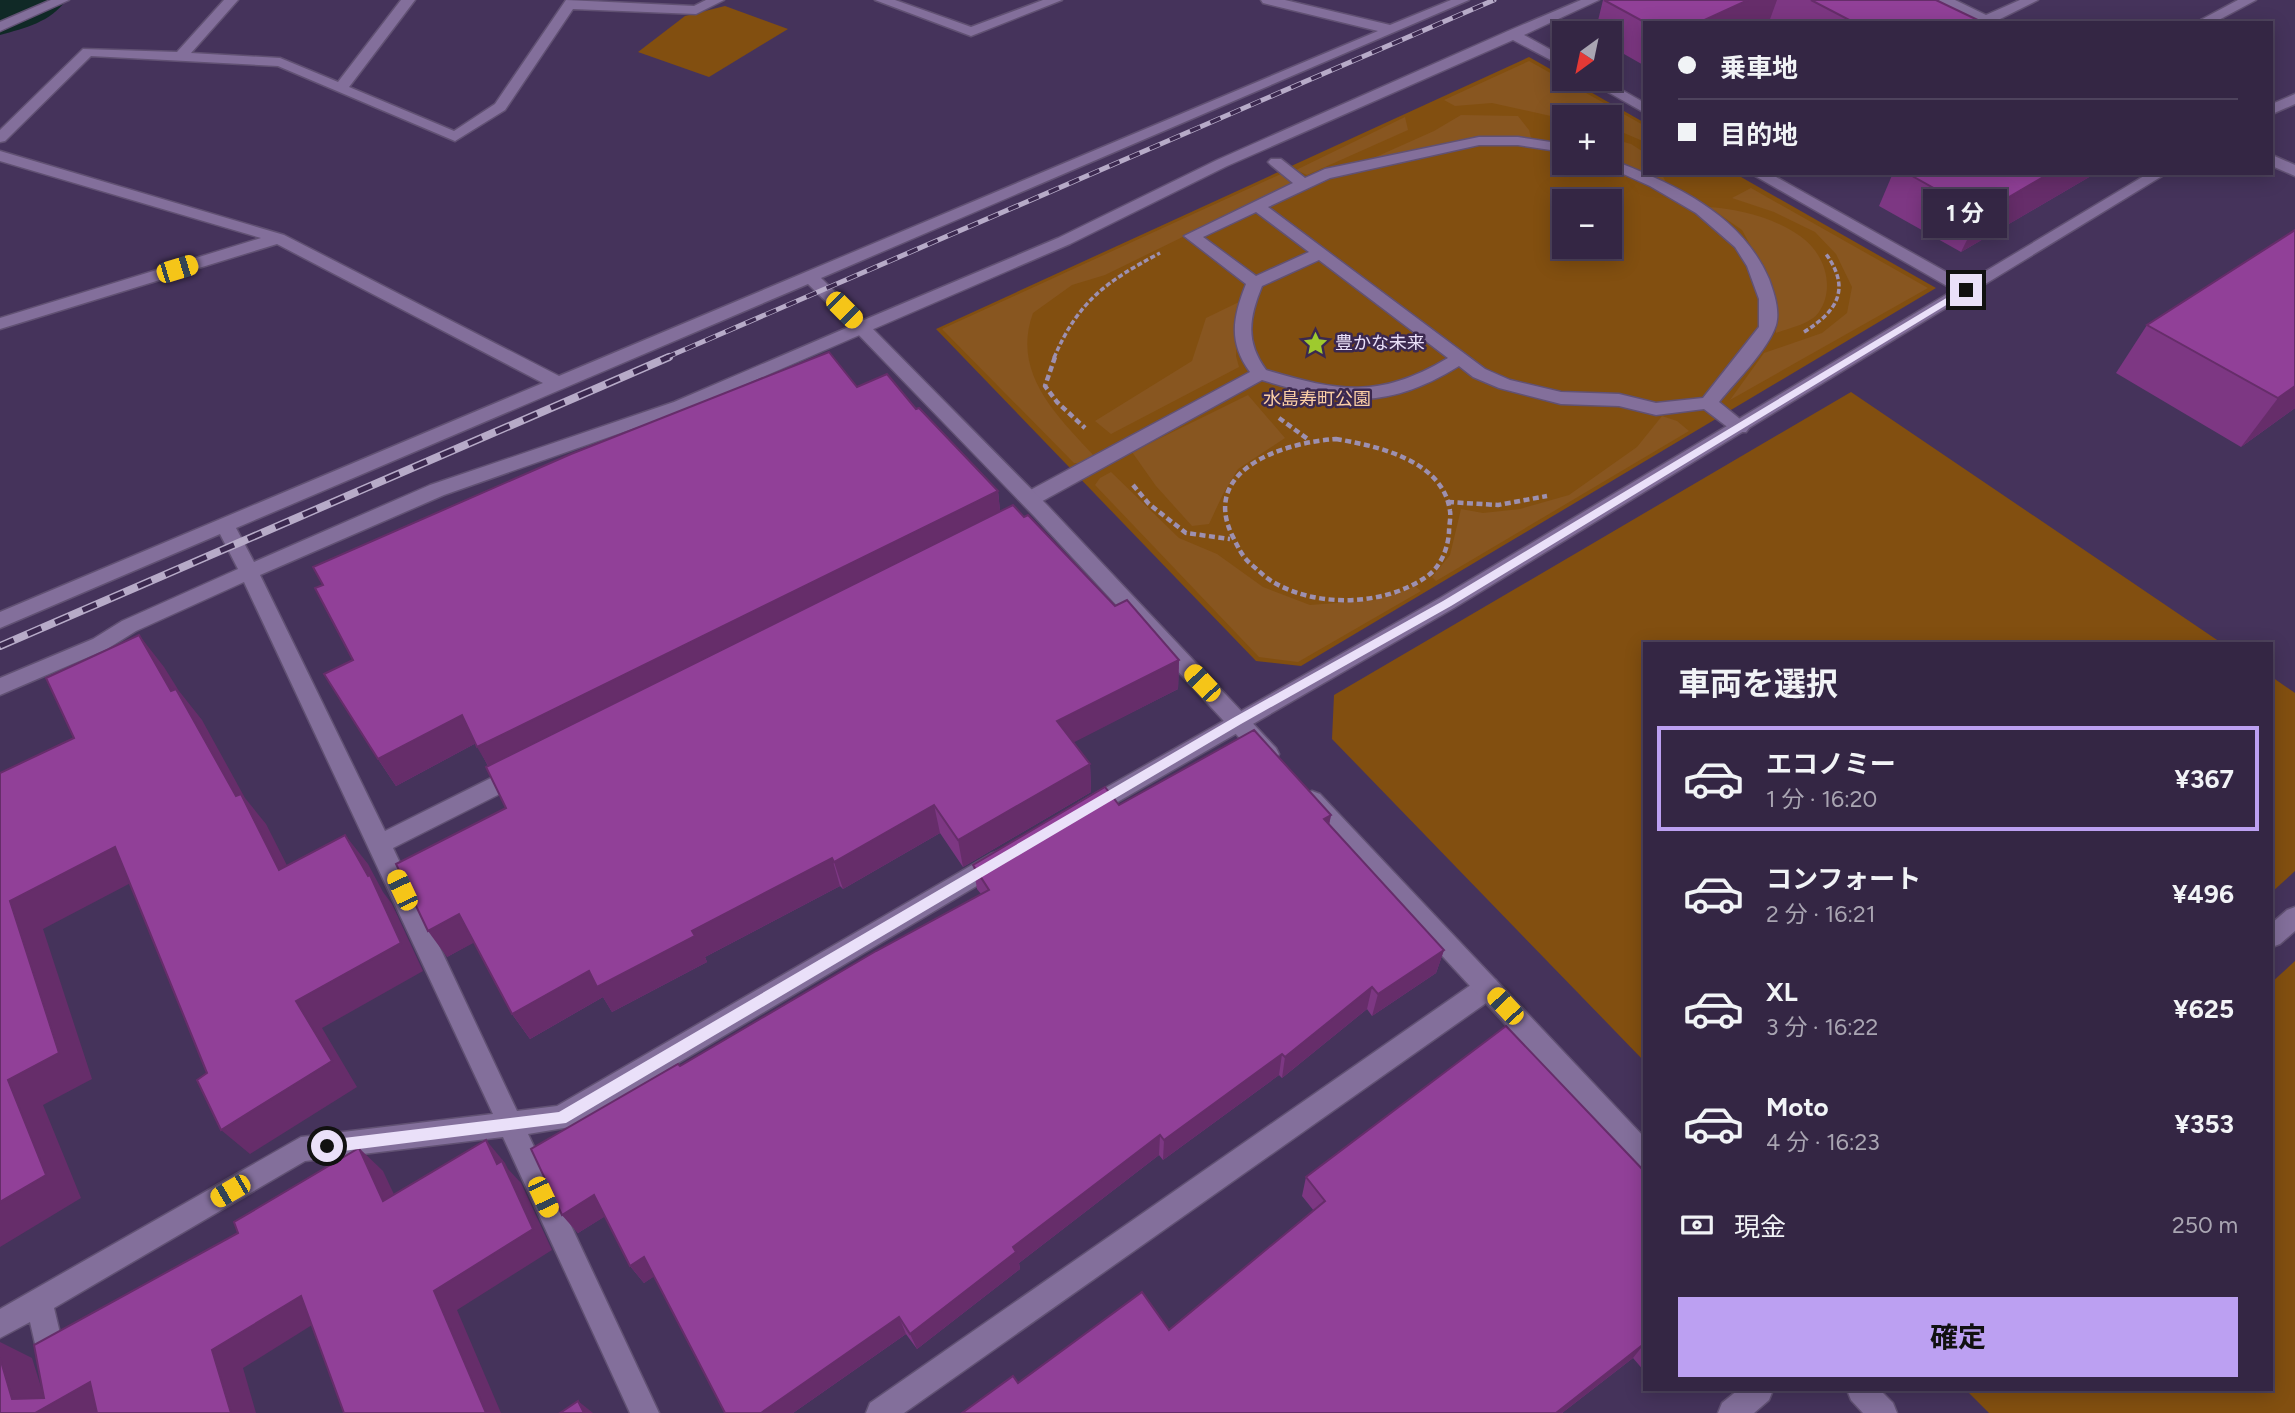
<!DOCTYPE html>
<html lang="ja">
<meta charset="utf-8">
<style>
body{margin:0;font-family:Figtree,"Noto Sans JP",sans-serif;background:#3f324f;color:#f1f3f6;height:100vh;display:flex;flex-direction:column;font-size:26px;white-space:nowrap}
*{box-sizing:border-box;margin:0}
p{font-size:23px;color:#a9a5b2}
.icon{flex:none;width:38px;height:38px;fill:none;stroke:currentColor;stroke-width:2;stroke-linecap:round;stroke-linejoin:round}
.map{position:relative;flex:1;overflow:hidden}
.panel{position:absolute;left:1643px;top:642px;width:630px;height:749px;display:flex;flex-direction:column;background:#342644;border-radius:0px;box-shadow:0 4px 18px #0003,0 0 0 2px #4e435d}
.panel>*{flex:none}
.banner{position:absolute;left:1643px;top:21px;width:630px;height:154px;border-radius:0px;box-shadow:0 4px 18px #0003,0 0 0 2px #4e435d;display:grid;align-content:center;height:154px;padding:0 35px;background:#342644}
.needle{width:46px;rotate:213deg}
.controls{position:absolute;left:1552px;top:21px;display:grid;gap:14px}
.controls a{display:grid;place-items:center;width:70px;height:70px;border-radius:0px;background:#342644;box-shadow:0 4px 18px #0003,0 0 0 2px #4e435d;font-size:35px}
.end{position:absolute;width:32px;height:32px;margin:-16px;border:9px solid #eae0f9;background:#111;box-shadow:0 0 0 4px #111}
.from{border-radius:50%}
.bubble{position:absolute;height:49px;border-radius:0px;background:#342644;box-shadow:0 4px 18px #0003,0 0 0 2px #4e435d;font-size:23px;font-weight:700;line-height:49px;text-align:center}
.car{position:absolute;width:21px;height:42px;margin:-21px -10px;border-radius:9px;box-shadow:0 0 5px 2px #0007;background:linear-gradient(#f5c518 24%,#345 0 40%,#f5c518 0 76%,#345 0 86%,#f5c518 0)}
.banner b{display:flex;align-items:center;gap:24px;height:66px;font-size:26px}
.banner b+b{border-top:2px solid #4e435d}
.banner i{width:18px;height:18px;background:#f1f3f6}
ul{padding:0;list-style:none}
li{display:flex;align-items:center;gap:21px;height:105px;margin:0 14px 10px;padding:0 21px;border:4px solid transparent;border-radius:0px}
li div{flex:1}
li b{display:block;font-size:26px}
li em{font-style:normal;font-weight:700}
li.selected{border-color:#bca0f2}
li>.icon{width:63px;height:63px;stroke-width:1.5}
h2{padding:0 35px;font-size:32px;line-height:84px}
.pay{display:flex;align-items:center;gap:18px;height:77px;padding:0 35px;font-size:26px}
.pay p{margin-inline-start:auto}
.button{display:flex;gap:14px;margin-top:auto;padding:14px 35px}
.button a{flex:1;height:80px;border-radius:0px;background:#bca0f2;color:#111;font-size:28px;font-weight:700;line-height:80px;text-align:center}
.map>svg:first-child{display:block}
.green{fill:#824f10;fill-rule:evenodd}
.forest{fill:#885620}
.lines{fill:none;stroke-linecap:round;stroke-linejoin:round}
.river{fill:#102926;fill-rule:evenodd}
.pedestrian-casing{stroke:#615173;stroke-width:3}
.minor-casing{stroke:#615173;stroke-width:3}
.tertiary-casing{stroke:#615173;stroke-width:3}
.path-far1{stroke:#9d90b0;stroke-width:3.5;stroke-dasharray:5 2.5;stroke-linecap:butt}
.path{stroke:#9d90b0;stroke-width:4.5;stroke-dasharray:6 3.5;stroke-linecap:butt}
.pedestrian{fill:#836f9b;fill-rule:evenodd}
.minor{fill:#836f9b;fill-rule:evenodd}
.tertiary{fill:#836f9b;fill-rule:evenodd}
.rail-far1-casing{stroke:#b7abc8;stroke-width:5}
.rail-casing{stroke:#b7abc8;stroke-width:8}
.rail-far1{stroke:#3b284f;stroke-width:3.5;stroke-dasharray:11;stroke-linecap:butt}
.rail{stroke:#3b284f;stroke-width:5;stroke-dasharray:15;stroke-linecap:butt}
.wall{fill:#7d3783}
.shaded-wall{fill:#662d6a}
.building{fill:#914098;stroke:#662d6a;stroke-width:2}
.route{fill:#eae0f9}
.labels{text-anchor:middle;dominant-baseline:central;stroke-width:5;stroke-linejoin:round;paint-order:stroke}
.poi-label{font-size:18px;fill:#eae0f9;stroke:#3b284f;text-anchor:start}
.park-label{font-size:18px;fill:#fccfa5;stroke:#3b284f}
</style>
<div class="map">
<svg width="2295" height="1413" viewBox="0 0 2295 1413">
<rect width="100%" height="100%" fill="#45335b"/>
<!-- green -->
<g class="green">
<polygon points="725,6 788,29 709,77 638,52 685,16"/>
<path d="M1529,57L1645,123V173H1734L1936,288L1301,666L1256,661L936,329ZM1564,117H1610V163H1564ZM1564,201H1610V247H1564Z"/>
<polygon points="1851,392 2223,644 1645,644 1645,1062 1332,739 1334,695"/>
<polygon points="2272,677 2295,693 2295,871 2272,892"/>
<polygon points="2295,961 2295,1413 1989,1413 1966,1390 2272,1390 2272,982"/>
</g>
<!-- forest -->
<g class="forest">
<polygon points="1529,61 1645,126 1645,142 1610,127 1610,117 1564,119 1492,103 1455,106 1444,100"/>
<polygon points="1461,115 1518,116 1529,130 1531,138 1473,139 1369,160 1434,131"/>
<polygon points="1405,117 1408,130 1307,175 1296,170"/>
<polygon points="1610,138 1631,144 1645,153 1645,173 1661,173 1667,184 1610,161"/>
<path d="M1283,173L1295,182L1105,275L1072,285L1033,313C1011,373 1057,416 1095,457L1083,463H1074L942,329Z"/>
<polygon points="1751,188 1928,288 1730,400 1764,353 1822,333 1847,313 1852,287 1836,254 1815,232 1774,212 1732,198"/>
<path d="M1709,207C1740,209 1774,218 1800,236C1824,252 1836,287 1819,312C1811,324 1789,328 1776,333L1772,284L1742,230Z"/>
<polygon points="1239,302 1236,356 1239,367 1111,434 1095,421 1192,361 1206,318"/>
<polygon points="1248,395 1285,438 1238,469 1223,494 1209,524 1192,526 1156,486 1132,452"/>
<polygon points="1662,416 1677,421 1689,431 1436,581 1432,577 1450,555 1461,509 1483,513 1520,509 1569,495 1637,447"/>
<polygon points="1111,472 1179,538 1217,554 1263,587 1310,605 1376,600 1415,586 1421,591 1298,662 1259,657 1095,485 1100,478"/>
</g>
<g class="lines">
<!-- river -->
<path class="river" d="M0,0H66C51,22 25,28 0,35Z"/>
<defs>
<path id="pedestrian" d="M1479,137H1518L1564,144V152L1518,145H1479L1330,178L1268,207L1485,369L1510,380L1561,392L1619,394L1656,403L1703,398L1759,327V299L1747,266L1735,247L1696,213L1650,186L1599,163H1610V159L1612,160C1674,184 1741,214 1769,279C1774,293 1780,310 1776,325C1768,350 1735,382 1719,402L1746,424L1749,428L1746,432H1734L1704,409L1656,415L1619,406L1561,404L1499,388L1473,377L1459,366C1386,411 1341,404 1262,380L1037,504H1023L1021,499L1023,494L1250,372C1228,342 1233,317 1246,284L1184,236L1293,183L1271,165L1268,162L1271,159H1281L1305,178L1325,169ZM1256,212L1309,252L1256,276L1203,237ZM1319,260L1448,358C1379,399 1340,392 1266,370C1245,341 1249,318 1262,286Z"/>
<g id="minor">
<polygon points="51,0 69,0 0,31 0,22"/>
<polygon points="224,0 238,0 191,53 280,58 338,82 401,0 415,0 349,87 454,131 495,104 566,0 694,6 706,0 724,0 696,14 573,9 505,110 455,141 278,66 91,56 5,141 0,142 0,130 83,49 177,52"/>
<polygon points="875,0 895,0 971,27 1043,0 1062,0 971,36"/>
<path d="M1261,0H1285L1390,25L1451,0H1469L821,278L864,320L1058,238L1217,160L1508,31L1581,0H1599L1524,35L1564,57V67L1513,40L1227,166L1070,244L686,410L444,495L260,575L385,831L511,768L519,765L527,768L530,774L527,780L393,848L517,1111L557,1106L991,854L999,851L1007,854L1010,861L1007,868L570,1127L528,1134L659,1413H630L503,1137L305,1161L54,1308L79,1413H51L30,1322L0,1338V1309L301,1137L493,1114L244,582L136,631L107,649L0,695V678L93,639L122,621L238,569L220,534L0,628V612L543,383L277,244L0,329V318L261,238L0,161V151L284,235L559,376L1378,31L1263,3ZM808,284L851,326L674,402L430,485L254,562L236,528Z"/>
<polygon points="1938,0 1955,0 1986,15 2020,0 2038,0 1996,21 1998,23 1980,23"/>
<polygon points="2238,0 2256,0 2213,23 2195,23"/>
<polygon points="1585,79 1602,79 1645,103 1645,113"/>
<polygon points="2295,94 2295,104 2272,114 2272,104"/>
<polygon points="2272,155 2295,165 2295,176 2272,166"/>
<polygon points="1750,173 1769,173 1966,283 2149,173 2167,173 1454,608 1095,815 1087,818 1079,815 1076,809 1079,803 1440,598 1954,290"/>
<polygon points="2295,907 2295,931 2280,944 2272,947 2272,923 2287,910"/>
<polygon points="1487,977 1496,980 1499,988 1496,996 904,1413 866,1413 870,1403 1478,980"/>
<polygon points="1738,1390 1773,1390 1769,1400 1754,1413 1718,1413 1722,1403"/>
</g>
<g id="tertiary">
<polygon points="861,322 867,323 1048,506 1276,748 1279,754 1276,760 1268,763 1260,760 1034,516 855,331 853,327 855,323"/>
<polygon points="1312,791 1320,794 1645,1138 1645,1170 1636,1166 1304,806 1301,800 1304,794"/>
<polygon points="1847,1390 1880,1390 1893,1403 1897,1413 1863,1413 1851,1400"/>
</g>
</defs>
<!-- pedestrian casing -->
<use href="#pedestrian" class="pedestrian-casing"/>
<!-- minor casing -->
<use href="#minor" class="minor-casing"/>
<!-- tertiary casing -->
<use href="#tertiary" class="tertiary-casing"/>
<!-- path-far1 -->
<g class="path-far1">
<path d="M1804,332C1836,312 1852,290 1826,254"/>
<path d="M1054,358C1078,301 1107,281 1160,253"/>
</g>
<!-- path -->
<g class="path">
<polyline points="1055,357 1045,386 1057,402 1085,428"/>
<polyline points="1279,418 1309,440"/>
<path d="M1336,439C1377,446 1443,460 1450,511C1451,517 1449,526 1449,532C1448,549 1440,568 1426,577C1384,606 1317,608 1273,582C1266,578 1259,571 1252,565C1242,557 1238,547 1232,535C1200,468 1287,442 1336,439Z"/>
<polyline points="1133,485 1149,504 1186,533 1230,539"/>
<polyline points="1448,502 1498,505 1547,496"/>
</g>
<!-- pedestrian -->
<use href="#pedestrian" class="pedestrian"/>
<!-- minor -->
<use href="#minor" class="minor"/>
<!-- tertiary -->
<use href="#tertiary" class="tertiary"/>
<defs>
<polyline id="rail-far1" points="665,358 1494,0"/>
<polyline id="rail" points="0,646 669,357"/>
</defs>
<!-- rail-far1 casing -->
<use href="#rail-far1" class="rail-far1-casing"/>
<!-- rail casing -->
<use href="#rail" class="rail-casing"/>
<!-- rail-far1 -->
<use href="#rail-far1" class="rail-far1"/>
<!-- rail -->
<use href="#rail" class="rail"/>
</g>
<!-- wall -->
<g class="wall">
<polygon points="1603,0 1936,0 1984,23 1645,23 1645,66 1610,46 1610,33 1595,33"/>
<polygon points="1893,173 2096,173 1961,252 1879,206"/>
<polygon points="2295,230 2295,408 2241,447 2116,373 2147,325"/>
<polygon points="857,387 916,409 998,491 1000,511 1179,660 1178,689 1073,742 1090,764 1091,792 963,867 940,833 843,889 840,886 705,957 707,962 612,1012 603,997 530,1039 512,1014 474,942 447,957 506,808 488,766 476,743 396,786 378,759 353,660"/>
<polygon points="1119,805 1331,815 1329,825 1444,950 1436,973 1372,1016 1367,1009 1282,1078 1279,1075 1163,1160 1159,1155 1019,1263 1020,1269 917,1349 906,1334 793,1413 725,1413 654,1276 644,1283 630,1266 605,1216 578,1233 562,1215 680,1066 981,894 977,889 973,865"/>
<polygon points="1645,1172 1645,1372 1633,1358 1562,1413 962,1413 1018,1383 1169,1330 1314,1211 1302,1196 1306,1177"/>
</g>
<!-- shaded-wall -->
<g class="shaded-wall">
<polygon points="1748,0 1777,0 1769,22 1698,23"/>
<polygon points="2050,173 2096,173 1961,252 1980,214"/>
<polygon points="2295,386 2295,408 2241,447 2278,398"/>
<polygon points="998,491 1001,520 493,774 477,747"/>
<polygon points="139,635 164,667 179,691 202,720 245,798 266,824 304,899 279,870 171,691"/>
<polygon points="1179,660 1178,689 1059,750 1057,721"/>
<polygon points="462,715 478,742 396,786 378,759"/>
<polygon points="1090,764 1091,792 963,867 958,840"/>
<polygon points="934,805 940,833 843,889 834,862"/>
<polygon points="1331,815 1326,839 1324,819"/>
<polygon points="345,835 368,864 383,892 392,904 423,971 322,1028 357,1087 250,1154 221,1130 368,876"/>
<polygon points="115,847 144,876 43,929 92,1079 43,1105 81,1198 0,1247 0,1202 8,1080 10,901"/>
<polygon points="832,858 840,886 705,957 707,962 612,1012 603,997 530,1039 512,1014 589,971 692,931"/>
<polygon points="459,914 477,941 447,957 428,931"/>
<polygon points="1444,950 1436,973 1372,1016 1378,994"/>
<polygon points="1372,987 1367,1009 1282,1078 1285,1057"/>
<polygon points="1282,1054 1279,1075 1163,1160 1164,1140"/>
<polygon points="1160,1135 1159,1155 1019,1263 1020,1269 917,1349 910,1334 1013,1247"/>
<polygon points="486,1140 505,1163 508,1169 521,1183 552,1250 457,1310 501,1413 486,1413 434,1291 497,1164"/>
<polygon points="359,1148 383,1171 407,1222 383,1201"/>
<polygon points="594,1195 609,1214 578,1233 562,1215"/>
<polygon points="644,1257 658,1274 644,1283 630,1266"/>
<polygon points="301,1296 328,1315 243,1368 256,1413 231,1413 212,1350"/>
<polygon points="899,1317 906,1334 793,1413 761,1413"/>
<polygon points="0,1342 32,1358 47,1406 90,1382 100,1413 35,1413 12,1399 0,1358"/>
<polygon points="1645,1343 1633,1358 1562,1413 1556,1413"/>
<polygon points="578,1401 593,1413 584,1413"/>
</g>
<!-- building -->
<g class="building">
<polygon points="1604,0 1748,0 1698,23 1646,23"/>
<polygon points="1811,0 1936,0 1984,23 1855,23"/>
<polygon points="1907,173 2050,173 1980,214"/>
<polygon points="2295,230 2295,386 2278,398 2147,325"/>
<polygon points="829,352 857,387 887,374 916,409 919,408 998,491 477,747 462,715 378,759 324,674 353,660 315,588 323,585 313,567 571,454"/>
<polygon points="1013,505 1024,517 1028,515 1115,606 1127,600 1179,660 1057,721 1090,764 958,840 934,805 834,862 832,858 692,931 695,936 597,987 589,971 512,1014 459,914 428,931 396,864 506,808 486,767"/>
<polygon points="139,635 171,691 176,689 236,796 241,794 279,870 345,835 368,876 370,875 401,943 296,1001 332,1061 221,1130 197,1080 207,1073 115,847 10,901 59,1053 8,1080 46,1175 0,1202 0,773 74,738 46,678"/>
<polygon points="1254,730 1331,815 1324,819 1444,950 1378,994 1372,987 1285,1057 1282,1054 1164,1140 1160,1135 1013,1247 1016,1252 910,1334 899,1317 761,1413 725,1413 644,1257 630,1266 594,1195 562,1215 531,1149 678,1064 680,1066 876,951 989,890 973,865 1105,787 1119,805"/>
<polygon points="1506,1026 1645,1172 1645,1343 1556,1413 962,1413 1013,1376 1018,1383 1142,1292 1169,1330 1325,1201 1306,1177"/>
<polygon points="486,1140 497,1164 502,1161 533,1229 434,1291 486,1413 344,1413 301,1296 212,1350 231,1413 97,1413 90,1382 35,1413 0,1413 0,1358 12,1399 44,1398 34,1345 238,1233 234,1222 359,1148 383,1201"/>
<polygon points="578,1401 584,1413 560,1413"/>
</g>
<!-- route -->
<polygon class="route" points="1963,288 1971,290 1451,606 1241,724 566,1123 327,1153 322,1151 322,1142 327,1140 559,1112 1233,718 1443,601"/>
<!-- icons -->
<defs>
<symbol id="sight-bare" viewBox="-9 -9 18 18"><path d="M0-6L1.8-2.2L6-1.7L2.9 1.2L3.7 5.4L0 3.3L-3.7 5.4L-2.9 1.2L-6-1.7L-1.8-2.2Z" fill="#9eca2e" stroke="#3b284f" stroke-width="2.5" paint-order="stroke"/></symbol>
</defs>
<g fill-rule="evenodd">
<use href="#sight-bare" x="1298" y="326" width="35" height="35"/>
</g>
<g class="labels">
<!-- poi labels -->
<g class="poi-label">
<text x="1335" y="343">豊かな未来</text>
</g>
<!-- park labels -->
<g class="park-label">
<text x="1317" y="399">水島寿町公園</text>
</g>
</g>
</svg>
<div class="controls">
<a><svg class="needle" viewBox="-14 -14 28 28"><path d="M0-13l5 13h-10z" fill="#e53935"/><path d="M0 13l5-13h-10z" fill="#a9a5b2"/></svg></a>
<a>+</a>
<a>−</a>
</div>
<i class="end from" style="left:327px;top:1146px"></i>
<i class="end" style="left:1966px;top:290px"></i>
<div class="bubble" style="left:1923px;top:189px;width:84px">1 分</div>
<i class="car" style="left:177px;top:269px;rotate:73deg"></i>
<i class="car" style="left:844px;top:310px;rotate:135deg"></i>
<i class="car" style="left:1202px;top:683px;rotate:317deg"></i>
<i class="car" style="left:402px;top:890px;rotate:335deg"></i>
<i class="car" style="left:1505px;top:1006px;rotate:317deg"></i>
<i class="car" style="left:230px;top:1191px;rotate:240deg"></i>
<i class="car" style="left:543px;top:1197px;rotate:155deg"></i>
<div class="banner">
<b><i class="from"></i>乗車地</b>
<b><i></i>目的地</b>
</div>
<section class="panel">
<h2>車両を選択</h2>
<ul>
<li class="selected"><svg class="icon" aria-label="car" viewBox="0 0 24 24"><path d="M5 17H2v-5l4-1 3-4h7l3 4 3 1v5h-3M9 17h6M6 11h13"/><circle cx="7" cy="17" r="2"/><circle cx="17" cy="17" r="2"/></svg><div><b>エコノミー</b><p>1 分 · 16:20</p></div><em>¥367</em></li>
<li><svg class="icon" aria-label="car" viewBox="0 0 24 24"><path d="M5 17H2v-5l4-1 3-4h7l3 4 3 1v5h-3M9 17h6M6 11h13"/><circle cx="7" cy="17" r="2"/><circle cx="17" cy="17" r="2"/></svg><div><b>コンフォート</b><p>2 分 · 16:21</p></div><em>¥496</em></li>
<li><svg class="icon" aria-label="car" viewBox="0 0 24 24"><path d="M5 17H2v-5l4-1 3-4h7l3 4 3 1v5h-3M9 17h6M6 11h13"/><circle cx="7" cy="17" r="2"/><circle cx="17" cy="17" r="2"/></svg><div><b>XL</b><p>3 分 · 16:22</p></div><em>¥625</em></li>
<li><svg class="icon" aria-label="car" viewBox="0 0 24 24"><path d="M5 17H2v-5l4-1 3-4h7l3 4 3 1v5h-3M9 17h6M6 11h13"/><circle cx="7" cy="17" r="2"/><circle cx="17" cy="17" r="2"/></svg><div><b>Moto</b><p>4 分 · 16:23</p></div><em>¥353</em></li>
</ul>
<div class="pay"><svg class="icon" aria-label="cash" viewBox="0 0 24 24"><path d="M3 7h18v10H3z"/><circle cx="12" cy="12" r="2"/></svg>現金<p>250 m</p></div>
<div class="button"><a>確定</a></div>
</section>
</div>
